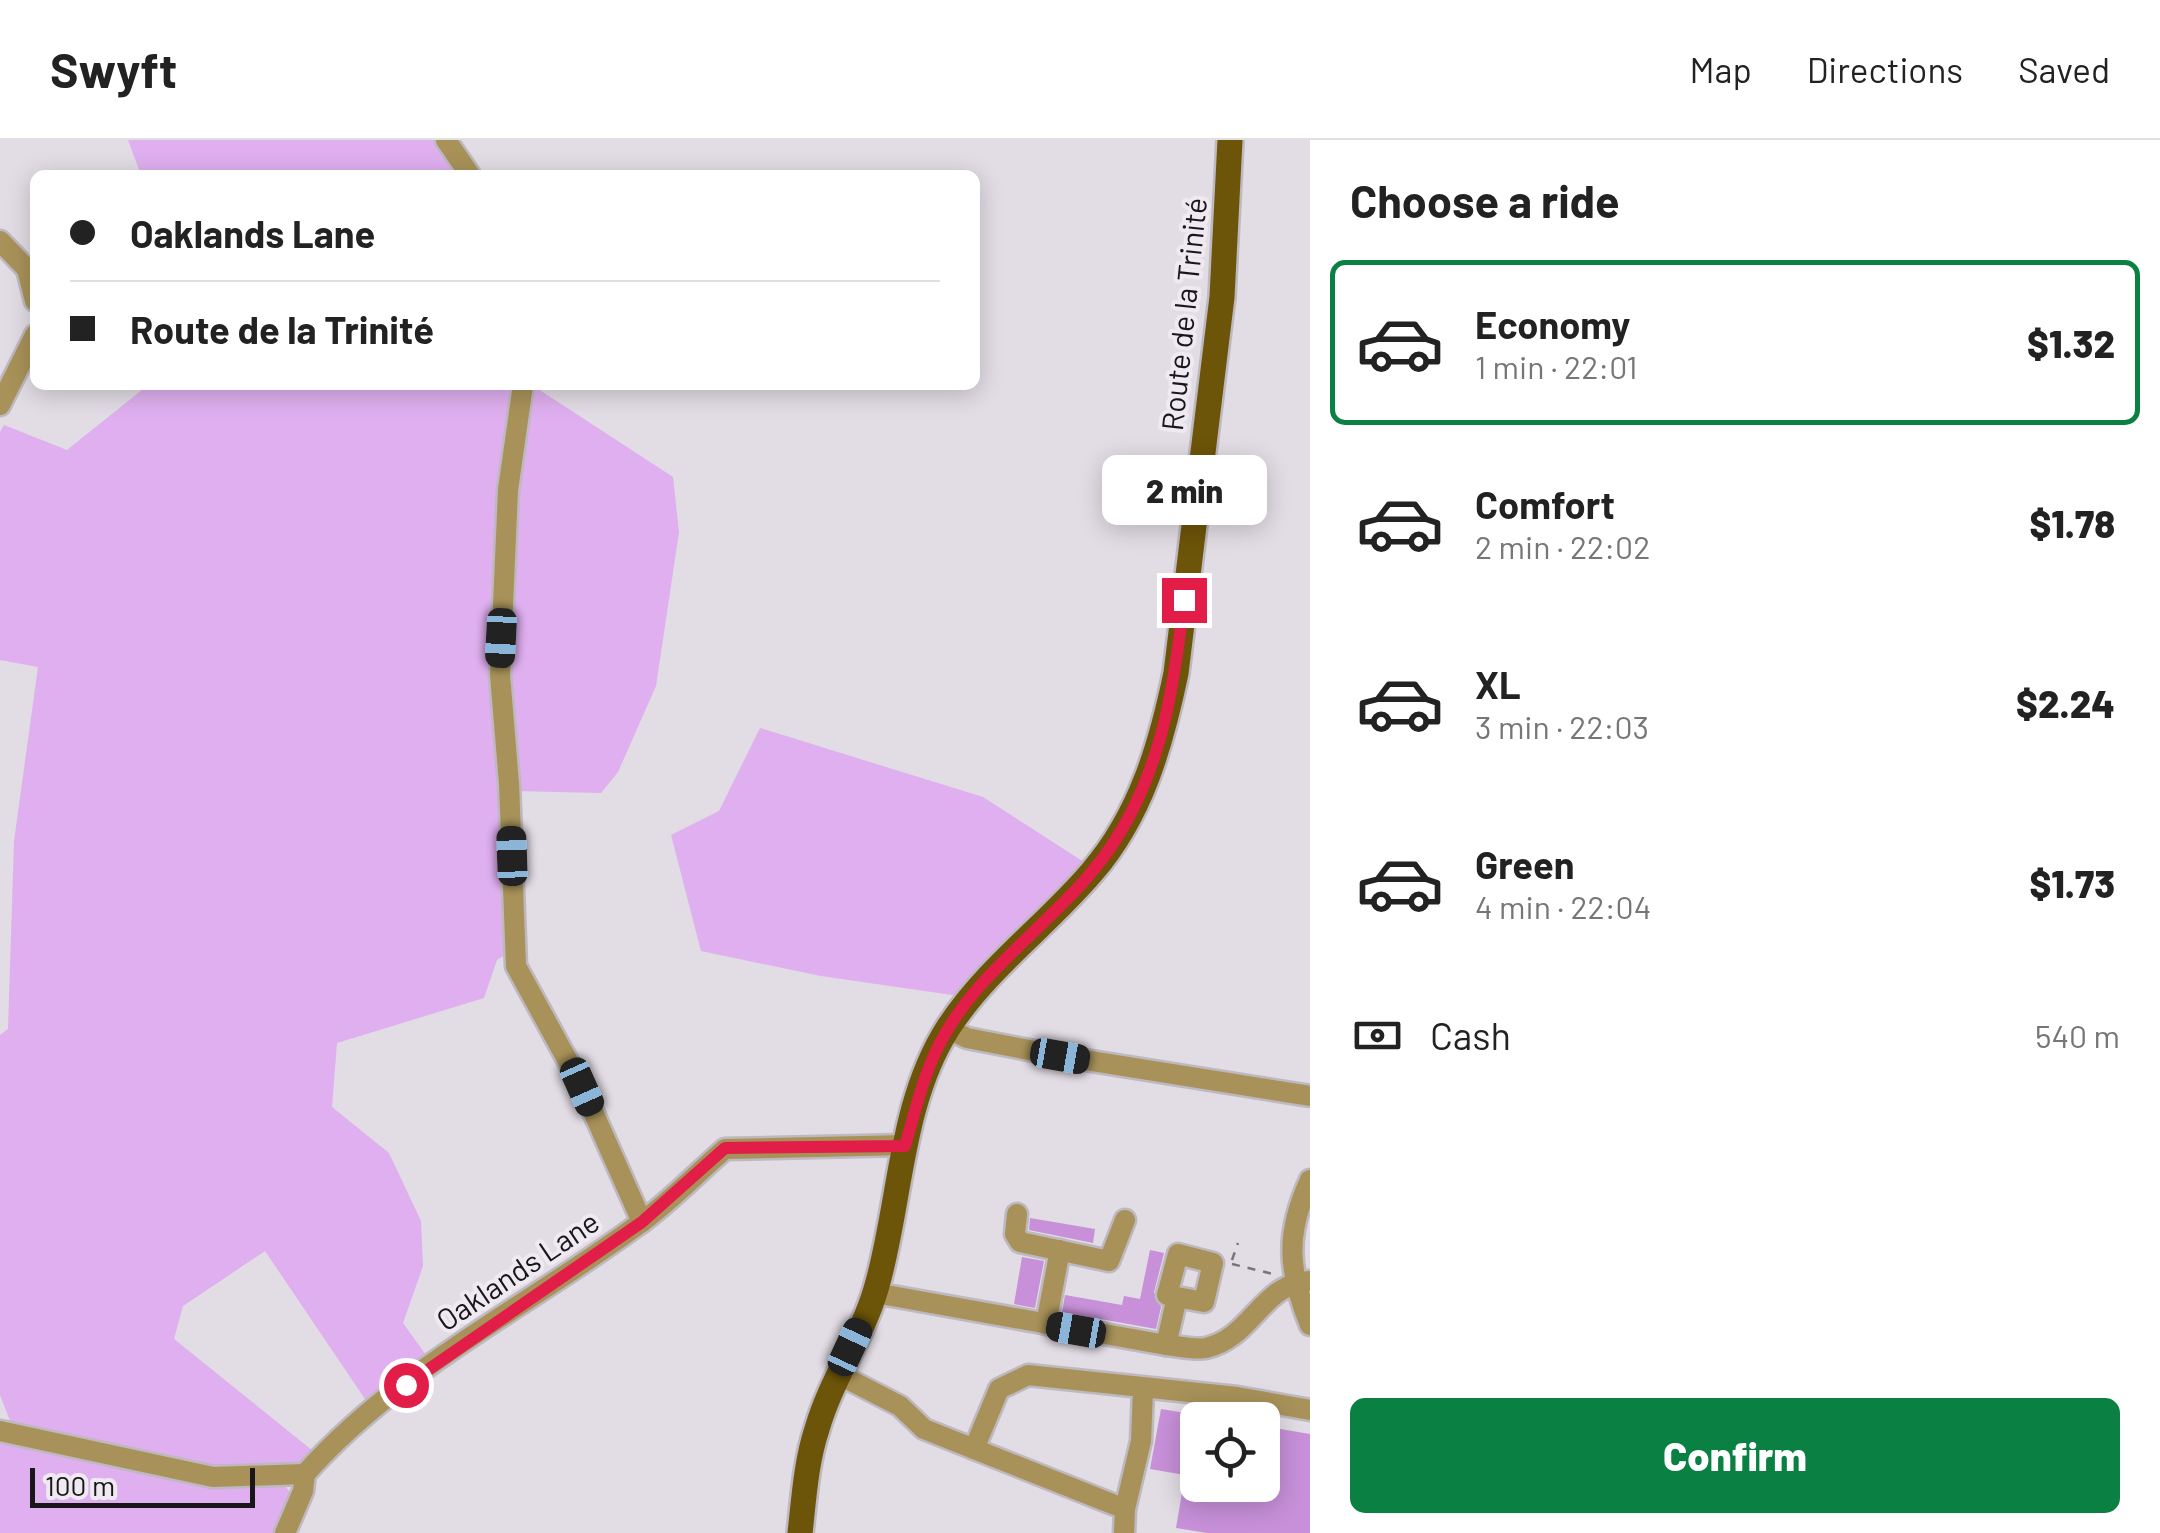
<!DOCTYPE html>
<meta charset="utf-8">
<style>
body{margin:0;font-family:Barlow,sans-serif;background:#f2f2f2;color:#222;height:100vh;display:flex;flex-direction:column;font-size:38px;white-space:nowrap}
*{box-sizing:border-box;margin:0}
p{font-size:32px;color:#767676}
.icon{flex:none;width:55px;height:55px;fill:none;stroke:currentColor;stroke-width:2;stroke-linecap:round;stroke-linejoin:round}
.map{position:relative;flex:1;overflow:hidden}
.sheet{display:flex;flex-direction:column;background:#fff;width:850px}
.sheet>*{flex:none}
.banner{position:absolute;left:30px;top:30px;width:950px;height:220px;border-radius:15px;box-shadow:0 5px 25px #0003;display:grid;align-content:center;height:220px;padding:0 40px;background:#fff}
.fabs{position:absolute;left:1180px;top:1262px;display:grid;gap:20px}
.fabs a{display:grid;place-items:center;width:100px;height:100px;border-radius:15px;background:#fff;box-shadow:0 5px 25px #0003;font-size:50px}
.scale{position:absolute;left:30px;bottom:25px;width:225px;box-sizing:border-box;padding-left:10px;border:5px solid #191619;border-top:0;font-size:28px;line-height:35px;white-space:nowrap;color:#191619;-webkit-text-stroke:8px #efe9f1;paint-order:stroke}
.end{position:absolute;width:45px;height:45px;margin:-22px;border:12px solid #e11d48;background:#fff;box-shadow:0 0 0 5px #fff}
.from{border-radius:50%}
.bubble{position:absolute;height:70px;border-radius:15px;background:#fff;box-shadow:0 5px 25px #0003;font-size:32px;font-weight:800;line-height:70px;text-align:center}
.car{position:absolute;width:30px;height:60px;margin:-30px -15px;border-radius:12px;box-shadow:0 0 8px 2px #0007;background:linear-gradient(#222 24%,#8ab4d8 0 40%,#222 0 76%,#8ab4d8 0 86%,#222 0)}
.banner b{display:flex;align-items:center;gap:35px;height:95px;font-size:38px}
.banner b+b{border-top:2px solid #e0e0e0}
.banner i{width:25px;height:25px;background:#222}
ul{padding:0;list-style:none}
li{display:flex;align-items:center;gap:30px;height:165px;margin:0 20px 15px;padding:0 20px;border:5px solid transparent;border-radius:15px}
li div{flex:1}
li b{display:block;font-size:38px}
li em{font-style:normal;font-weight:800}
li.selected{border-color:#0b8043}
li>.icon{width:90px;height:90px;stroke-width:1.5}
h2{padding:0 40px;font-size:45px;line-height:120px}
.pay{display:flex;align-items:center;gap:25px;height:110px;padding:0 40px;font-size:38px}
.pay p{margin-inline-start:auto}
.button{display:flex;gap:20px;margin-top:auto;padding:20px 40px}
.button a{flex:1;height:115px;border-radius:15px;background:#0b8043;color:#fff;font-size:40px;font-weight:800;line-height:115px;text-align:center}
header{display:flex;align-items:center;gap:60px;box-sizing:border-box;height:140px;padding:0 50px;background:#fff;border-bottom:2px solid #e0e0e0}
header strong{font-size:48px}
nav{display:flex;gap:55px;margin-inline-start:auto;font-size:35px}
main{display:flex;flex:1;min-height:0}
.map>svg:first-child{display:block}
.green{fill:#dfafef}
.building{fill:#c790d9}
.lines{fill:none;stroke-linecap:round;stroke-linejoin:round}
.minor-casing{stroke:#beb8bf;stroke-width:25}
.major-casing{stroke:#beb8bf;stroke-width:30}
.path{stroke:#787479;stroke-width:2.5;stroke-dasharray:8 8;stroke-linecap:butt}
.minor{stroke:#a89259;stroke-width:20}
.major{stroke:#6c5408;stroke-width:25}
.route{stroke:#e11d48;stroke-width:12}
.labels{text-anchor:middle;dominant-baseline:central;stroke-width:8;stroke-linejoin:round;paint-order:stroke}
.street-label{font-size:30px;fill:#191619;stroke:#efe9f1}
</style>
<header>
<strong>Swyft</strong>
<nav><a>Map</a><a>Directions</a><a>Saved</a></nav>
</header>
<main>
<div class="map">
<svg width="1310" height="1393" viewBox="0 0 1310 1393">
<rect width="100%" height="100%" fill="#e2dce4"/>
<!-- green -->
<g class="green">
<polygon points="128,0 436,0 460,35 141,35"/>
<polygon points="148,245 510,245 495,409 492,540 508,813 497,820 484,858 337,903 332,967 389,1013 421,1081 423,1126 403,1183 426,1215 365,1259 265,1111 183,1166 174,1199 313,1311 295,1326 211,1330 12,1286 0,1255 0,895 8,889 14,701 38,527 0,520 0,292 4,285 67,310"/>
<polygon points="532,245 673,337 679,392 656,546 618,632 601,653 514,651 502,534 510,383"/>
<polygon points="760,588 983,657 1087,724 959,856 821,836 701,811 671,695 719,671"/>
<polygon points="0,1300 284,1344 293,1357 278,1393 0,1393"/>
</g>
<!-- building -->
<g class="building">
<polygon points="1030,1078 1095,1089 1093,1103 1029,1090"/>
<polygon points="1150,1110 1164,1113 1154,1152 1161,1167 1156,1189 1062,1172 1065,1155 1122,1165 1124,1156 1140,1159"/>
<polygon points="1022,1117 1044,1121 1035,1168 1014,1164"/>
<polygon points="1161,1269 1198,1275 1198,1345 1262,1345 1262,1286 1310,1294 1310,1393 1207,1393 1176,1388 1185,1335 1150,1329"/>
</g>
<g class="lines">
<defs>
<g id="minor">
<polyline points="446,0 470,35"/>
<polyline points="0,101 27,129 35,161"/>
<polyline points="523,245 508,350 500,535 509,643 516,826 582,947 642,1082"/>
<polyline points="0,265 35,195"/>
<polyline points="948,889 967,898 1060,916 1310,956"/>
<path d="M1310,1040C1285,1094 1288,1131 1310,1185"/>
<polyline points="1017,1074 1015,1094 1020,1102 1109,1121 1125,1080"/>
<path d="M875,1153L1166,1205C1178,1206 1194,1210 1206,1208C1252,1198 1262,1143 1310,1141"/>
<polyline points="1046,1184 1060,1110"/>
<polyline points="1166,1205 1177,1157 1167,1155 1178,1114 1213,1123 1204,1162 1177,1157"/>
<polyline points="838,1234 900,1266 924,1289 1125,1369 1124,1393"/>
<path d="M0,1291L213,1337L305,1334C398,1229 528,1166 639,1084C670,1062 697,1033 725,1009L905,1005"/>
<polyline points="974,1309 999,1249 1028,1235 1237,1257 1310,1270"/>
<polyline points="1125,1369 1141,1301 1143,1250"/>
<polyline points="285,1393 303,1351 305,1334"/>
</g>
<path id="major" d="M800,1393C804,1358 806,1322 817,1289C831,1240 862,1197 876,1149C901,1064 899,965 948,888C987,828 1046,786 1092,732C1141,675 1161,605 1176,533L1222,157L1230,0"/>
</defs>
<!-- minor casing -->
<use href="#minor" class="minor-casing"/>
<!-- major casing -->
<use href="#major" class="major-casing"/>
<!-- path -->
<g class="path">
<polyline points="1232,1120 1238,1103"/>
<polyline points="1232,1124 1273,1134"/>
</g>
<!-- minor -->
<use href="#minor" class="minor"/>
<!-- major -->
<use href="#major" class="major"/>
</g>
<g class="lines">
<!-- route -->
<path class="route" d="M406,1245L642,1082L725,1008L905,1006C915,972 923,936 939,905C978,827 1059,781 1108,711C1161,636 1174,549 1184,460"/>
</g>
<g class="labels">
<!-- street labels -->
<g class="street-label">
<text transform="translate(1183 174) rotate(-84)">Route de la Trinité</text>
<text transform="translate(517 1130) rotate(-34)">Oaklands Lane</text>
</g>
</g>
</svg>
<div class="fabs">
<a><svg class="icon" aria-label="locate" viewBox="0 0 24 24"><circle cx="12" cy="12" r="6"/><path d="M12 2v4M12 18v4M2 12h4M18 12h4"/></svg></a>
</div>
<div class="scale">100 m</div>
<i class="end from" style="left:406px;top:1245px"></i>
<i class="end" style="left:1184px;top:460px"></i>
<div class="bubble" style="left:1102px;top:315px;width:165px">2 min</div>
<i class="car" style="left:501px;top:498px;rotate:183deg"></i>
<i class="car" style="left:512px;top:716px;rotate:358deg"></i>
<i class="car" style="left:1060px;top:916px;rotate:100deg"></i>
<i class="car" style="left:582px;top:947px;rotate:156deg"></i>
<i class="car" style="left:1076px;top:1190px;rotate:280deg"></i>
<i class="car" style="left:850px;top:1207px;rotate:25deg"></i>
<div class="banner">
<b><i class="from"></i>Oaklands Lane</b>
<b><i></i>Route de la Trinité</b>
</div>
</div>
<section class="sheet">
<h2>Choose a ride</h2>
<ul>
<li class="selected"><svg class="icon" aria-label="car" viewBox="0 0 24 24"><path d="M5 17H2v-5l4-1 3-4h7l3 4 3 1v5h-3M9 17h6M6 11h13"/><circle cx="7" cy="17" r="2"/><circle cx="17" cy="17" r="2"/></svg><div><b>Economy</b><p>1 min · 22:01</p></div><em>$1.32</em></li>
<li><svg class="icon" aria-label="car" viewBox="0 0 24 24"><path d="M5 17H2v-5l4-1 3-4h7l3 4 3 1v5h-3M9 17h6M6 11h13"/><circle cx="7" cy="17" r="2"/><circle cx="17" cy="17" r="2"/></svg><div><b>Comfort</b><p>2 min · 22:02</p></div><em>$1.78</em></li>
<li><svg class="icon" aria-label="car" viewBox="0 0 24 24"><path d="M5 17H2v-5l4-1 3-4h7l3 4 3 1v5h-3M9 17h6M6 11h13"/><circle cx="7" cy="17" r="2"/><circle cx="17" cy="17" r="2"/></svg><div><b>XL</b><p>3 min · 22:03</p></div><em>$2.24</em></li>
<li><svg class="icon" aria-label="car" viewBox="0 0 24 24"><path d="M5 17H2v-5l4-1 3-4h7l3 4 3 1v5h-3M9 17h6M6 11h13"/><circle cx="7" cy="17" r="2"/><circle cx="17" cy="17" r="2"/></svg><div><b>Green</b><p>4 min · 22:04</p></div><em>$1.73</em></li>
</ul>
<div class="pay"><svg class="icon" aria-label="cash" viewBox="0 0 24 24"><path d="M3 7h18v10H3z"/><circle cx="12" cy="12" r="2"/></svg>Cash<p>540 m</p></div>
<div class="button"><a>Confirm</a></div>
</section>
</main>
